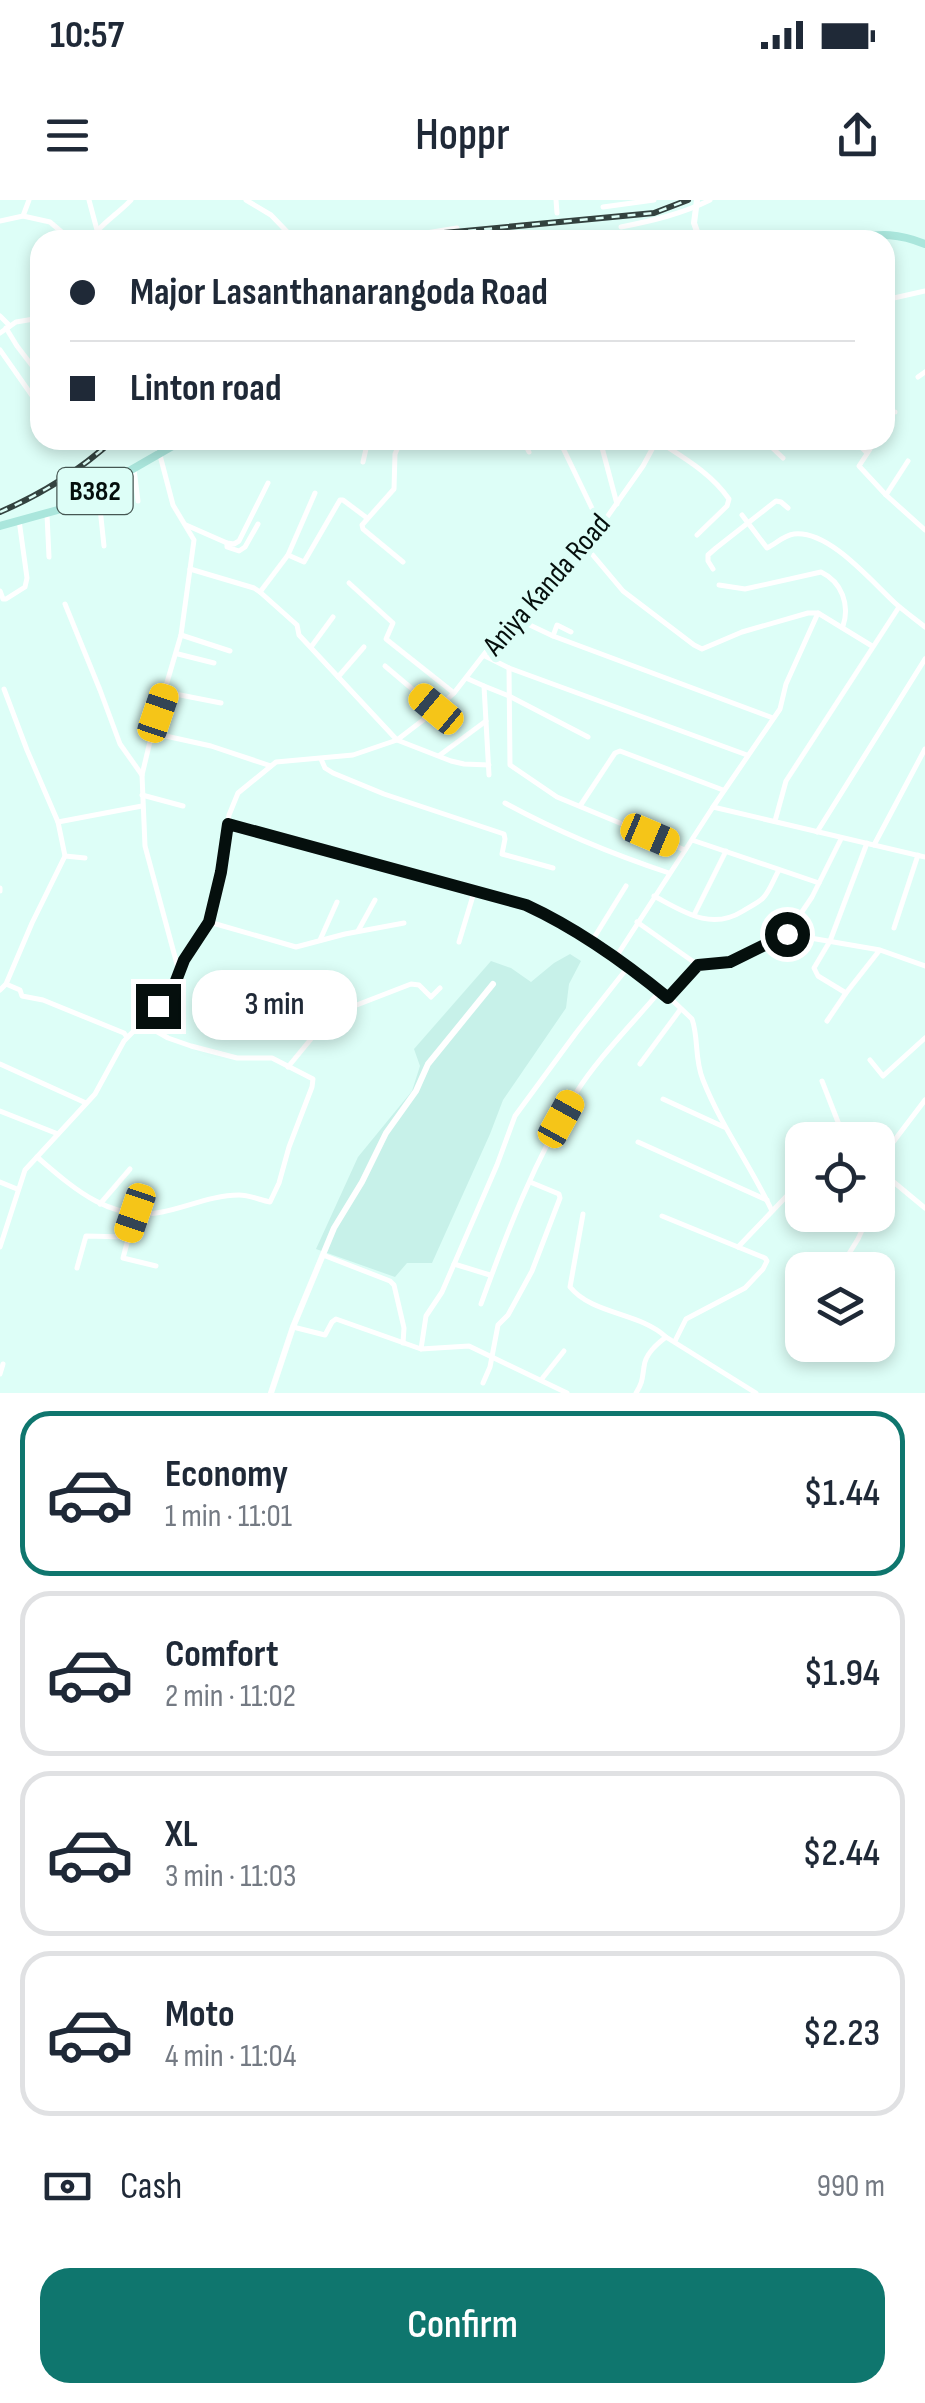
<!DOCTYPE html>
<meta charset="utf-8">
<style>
body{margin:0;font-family:"Sofia Sans Condensed",sans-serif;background:#f6f6f7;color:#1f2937;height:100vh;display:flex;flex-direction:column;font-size:38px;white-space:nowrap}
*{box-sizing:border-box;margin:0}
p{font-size:32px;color:#747a83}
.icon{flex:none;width:55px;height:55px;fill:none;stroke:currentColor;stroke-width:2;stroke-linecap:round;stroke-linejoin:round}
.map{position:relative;height:1193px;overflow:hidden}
.sheet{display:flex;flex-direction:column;background:#fff;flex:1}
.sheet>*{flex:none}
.guide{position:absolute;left:30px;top:30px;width:865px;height:220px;border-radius:30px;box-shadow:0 5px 15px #0003;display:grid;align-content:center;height:220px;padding:0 40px;background:#fff}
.fabs{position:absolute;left:785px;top:922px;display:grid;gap:20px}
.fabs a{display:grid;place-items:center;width:110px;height:110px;border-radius:20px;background:#fff;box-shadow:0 5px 15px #0003;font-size:50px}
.end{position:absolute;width:45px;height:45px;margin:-22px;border:12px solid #050f0d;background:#fff;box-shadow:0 0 0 5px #fff}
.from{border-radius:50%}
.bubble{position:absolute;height:70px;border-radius:30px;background:#fff;box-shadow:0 5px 15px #0003;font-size:32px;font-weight:600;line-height:70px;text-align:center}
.car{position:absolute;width:30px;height:60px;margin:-30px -15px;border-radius:12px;box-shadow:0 0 8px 2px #0007;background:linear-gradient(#f5c518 24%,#345 0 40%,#f5c518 0 76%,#345 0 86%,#f5c518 0)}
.guide b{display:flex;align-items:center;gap:35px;height:95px;font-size:38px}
.guide b+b{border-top:2px solid #e0e1e3}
.guide i{width:25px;height:25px;background:#1f2937}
ul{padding:18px 0 0;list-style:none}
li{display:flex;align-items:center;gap:30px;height:165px;margin:0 20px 15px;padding:0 20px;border:5px solid #e0e1e3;border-radius:30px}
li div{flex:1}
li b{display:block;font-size:38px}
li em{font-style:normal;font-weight:600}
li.selected{border-color:#0f766e}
li>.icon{width:90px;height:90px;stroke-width:1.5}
.pay{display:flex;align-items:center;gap:25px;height:110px;padding:0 40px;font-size:38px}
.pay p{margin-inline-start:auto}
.action{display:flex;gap:20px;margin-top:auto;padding:20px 40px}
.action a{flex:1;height:115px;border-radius:30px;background:#0f766e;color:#fff;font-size:40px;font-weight:600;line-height:115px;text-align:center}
.status{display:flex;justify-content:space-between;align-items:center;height:70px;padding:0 50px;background:#fff;direction:ltr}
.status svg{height:28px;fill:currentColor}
header{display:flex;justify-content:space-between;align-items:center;height:130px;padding:0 40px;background:#fff;font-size:45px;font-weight:600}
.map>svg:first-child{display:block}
.built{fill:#c7f1e9}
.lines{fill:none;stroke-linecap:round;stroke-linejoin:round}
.street{stroke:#fff;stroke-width:5}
.secondary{stroke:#fff;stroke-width:6}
.primary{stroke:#aae6dc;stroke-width:8}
.rail-casing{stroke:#33423f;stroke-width:6}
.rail{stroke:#ddfef7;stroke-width:2.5;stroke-dasharray:8;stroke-linecap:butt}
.route{stroke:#050f0d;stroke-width:12}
.labels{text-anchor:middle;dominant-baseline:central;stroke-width:10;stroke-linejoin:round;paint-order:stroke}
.shield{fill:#ddfef7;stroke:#465753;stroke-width:2.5}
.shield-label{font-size:28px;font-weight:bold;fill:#050f0d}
.street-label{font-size:30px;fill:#050f0d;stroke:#ddfef7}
</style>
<div class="status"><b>10:57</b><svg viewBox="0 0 49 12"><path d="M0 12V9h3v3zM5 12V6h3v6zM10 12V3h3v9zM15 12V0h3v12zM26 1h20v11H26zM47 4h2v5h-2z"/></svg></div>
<header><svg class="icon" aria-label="menu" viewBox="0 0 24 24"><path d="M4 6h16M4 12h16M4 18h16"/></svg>Hoppr<svg class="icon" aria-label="share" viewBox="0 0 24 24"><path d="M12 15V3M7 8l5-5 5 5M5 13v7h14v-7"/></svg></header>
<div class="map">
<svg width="925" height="1193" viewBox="0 0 925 1193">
<rect width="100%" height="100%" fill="#ddfef7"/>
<!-- built -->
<polygon class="built" points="570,754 581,761 569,784 566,808 503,900 490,934 432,1063 407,1063 395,1077 316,1049 358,957 412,891 420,866 414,849 491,761 511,768 531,782 554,763"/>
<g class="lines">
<!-- street -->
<g class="street">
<polyline points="89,0 97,30"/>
<polyline points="246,0 271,15 295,40"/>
<polyline points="556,0 557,13"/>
<polyline points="603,7 654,0"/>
<polyline points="23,16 50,22 71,40"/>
<polyline points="0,21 23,16 29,0"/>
<path d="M621,27C651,21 682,14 710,0"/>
<path d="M90,40C100,24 118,14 131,0"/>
<polyline points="383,40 457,28"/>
<polyline points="885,100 925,91"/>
<polyline points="0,116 10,126"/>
<polyline points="6,128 17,146 40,176"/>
<polyline points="0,133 16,122 40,118"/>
<polyline points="0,150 40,207"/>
<polyline points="918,177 925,172"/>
<polyline points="885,224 891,212 895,212"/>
<polyline points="156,240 173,305 194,340 181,435 152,533 142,575 145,646 178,768"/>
<polyline points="401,240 395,254 394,289 362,325 363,329 403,362"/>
<polyline points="523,240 529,252"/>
<polyline points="600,240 617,304"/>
<polyline points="764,240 783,258"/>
<polyline points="854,240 866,252"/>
<polyline points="876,240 859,266 886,295 925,330"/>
<path d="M658,241C684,258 711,273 729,299L727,306L697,335"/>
<polyline points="562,246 601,327"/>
<polyline points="363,262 368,240"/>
<polyline points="134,269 138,301"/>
<polyline points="119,276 125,297"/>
<polyline points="98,289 104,346"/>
<polyline points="886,295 908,261"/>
<polyline points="47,315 49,357"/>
<path d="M742,315L767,348C776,344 784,335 794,334C829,330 871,381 895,403C904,411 915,419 925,427"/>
<polyline points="186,325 227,343 234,344 239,341 268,283"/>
<polyline points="227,343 227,347 239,351 245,347 258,324"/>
<polyline points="586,347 623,391 694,445 702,449 742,432 808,413 818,413 872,446"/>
<polyline points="288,355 304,362 340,300 343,300 367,318"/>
<polyline points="190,369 254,388 260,392 297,425 299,435 397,540 451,561 464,564 489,565"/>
<polyline points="713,369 708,361 708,355 716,348 776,301 781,302 788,308"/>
<polyline points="349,383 393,423 386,439 454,493"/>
<path d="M719,385L745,389L821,372C842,382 850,405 843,426"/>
<polyline points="0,391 3,399 6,399 25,387 27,378 19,320"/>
<polyline points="260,392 288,355 315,293"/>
<polyline points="65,404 100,490 120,544 142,575"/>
<polyline points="515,418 553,436 773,518"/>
<polyline points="181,435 230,451"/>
<polyline points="553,436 557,425 571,432"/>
<polyline points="311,447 333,417"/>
<polyline points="178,454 214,463"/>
<polyline points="485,456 509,468 747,555"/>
<polyline points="385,466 436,509"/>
<polyline points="509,468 510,565 557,597 685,650"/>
<polyline points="338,477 364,447"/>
<polyline points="466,478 484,486 489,575"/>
<polyline points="484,486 509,496 588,537"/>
<polyline points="165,492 221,503"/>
<polyline points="152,533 211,546 271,566"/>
<polyline points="440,555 486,521"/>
<polyline points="321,559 325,568 333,573 384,594 504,634 505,639 502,654 553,668"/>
<polyline points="142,595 183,606"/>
<path d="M505,603C558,632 612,654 669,673"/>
<polyline points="580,606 615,553 620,551 723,590"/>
<polyline points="713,607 780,509 786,484 818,413"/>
<polyline points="775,621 786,581 899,407"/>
<polyline points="58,622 142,606"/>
<path d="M228,624L526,705C586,733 645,772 692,819C699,839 694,858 703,880C721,926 751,966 772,1011"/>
<polyline points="817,632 925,459"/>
<polyline points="692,640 819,683"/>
<polyline points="874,645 925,549"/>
<polyline points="65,656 85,658"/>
<polyline points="0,688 0,691"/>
<path d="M654,696C684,712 711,731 743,711C749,707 758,703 763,698C770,691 774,678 779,670"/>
<polyline points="694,715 726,651"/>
<polyline points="209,722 296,747 345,734 404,723"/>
<polyline points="637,722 698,765"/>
<polyline points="894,728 918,655"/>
<polyline points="358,731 375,700"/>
<polyline points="787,734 812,697 841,639"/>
<polyline points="320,740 337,702"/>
<polyline points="592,741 626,686"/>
<polyline points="459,742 475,689"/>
<polyline points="616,757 713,607 925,657"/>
<polyline points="6,784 20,790 22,796 43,800 124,833 127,837"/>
<polyline points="0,790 6,784 32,723 65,656 58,622 27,550 4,489"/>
<polyline points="846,793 818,776 814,768 830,741 867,643"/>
<polyline points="668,798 698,765 730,762 787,734 880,750 925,766"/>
<polyline points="827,821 846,793 879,751"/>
<polyline points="870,860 883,876 925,838"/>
<polyline points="0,864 86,903"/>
<polyline points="640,864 680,810"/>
<polyline points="288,867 329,817 336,813 411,784 419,785 431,797 440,788"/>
<polyline points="822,881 845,940"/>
<polyline points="663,899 724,927"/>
<polyline points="0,911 58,934"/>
<polyline points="638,942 767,1000"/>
<path d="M37,957C72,987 111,1023 162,1012C187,1007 213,995 239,995C249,995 260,1000 270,1002L279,983L289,947L312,887L313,879L272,858H237L191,846L168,838L142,823"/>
<polyline points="878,962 925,900"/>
<polyline points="878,969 925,1008"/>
<polyline points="0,982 17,989"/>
<polyline points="878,1003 892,982"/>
<polyline points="100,1004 130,969"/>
<polyline points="135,1013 123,1058 156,1066"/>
<path d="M583,1014L570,1087C593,1115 639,1112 666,1137"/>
<polyline points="662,1016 765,1058 767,1061 763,1069 745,1088 686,1119 675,1141"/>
<polyline points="0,1047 25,970 95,894 124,841 158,806 174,786 184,759 209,722 221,672 229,615 238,593 276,562 353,555 397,540 431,514 454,493 513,417 586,347 643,266 657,240"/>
<polyline points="738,1047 802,980"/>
<polyline points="323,1055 390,1081 394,1085 404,1128 403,1143"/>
<polyline points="823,1059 835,1067 842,1065 858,1039 869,1015"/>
<polyline points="454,1064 490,1075"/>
<polyline points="77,1068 86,1036 127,1037"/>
<path d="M481,1104C507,1032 535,959 576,893C597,859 634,822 660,791"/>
<polyline points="293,1127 325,1135 332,1122 336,1119 421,1149 469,1146 567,1193"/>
<polyline points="421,1149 426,1116 442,1092 497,965 515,916 576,833 628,767"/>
<polyline points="0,1174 3,1164"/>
<polyline points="541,1180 564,1151"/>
<polyline points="483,1183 490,1167 498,1125 508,1115 532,1071 560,998 559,994 530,982"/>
<path d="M636,1193C643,1182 642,1179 644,1167C645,1154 657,1144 666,1137L756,1193"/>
</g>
<!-- secondary -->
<g class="secondary">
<polyline points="697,0 694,23 700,40"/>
<polyline points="271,1193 293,1127 334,1028 362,982 386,933 416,891 428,864 493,784"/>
</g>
<!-- primary -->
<g class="primary">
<path d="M854,40C880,32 900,34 925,44"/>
<polyline points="0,326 65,308 183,240"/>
</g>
<defs>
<g id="rail">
<polyline points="405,40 433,34 654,13 688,0"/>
<path d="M0,312C42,294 79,271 113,240"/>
</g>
</defs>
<!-- rail casing -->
<use href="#rail" class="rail-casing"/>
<!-- rail -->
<use href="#rail" class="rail"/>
</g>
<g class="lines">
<!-- route -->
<path class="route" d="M158,806L174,786L184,760L209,722L221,672L228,624L526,705C578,729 623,761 668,798L698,765L730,762L787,734"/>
</g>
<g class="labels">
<!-- shield labels -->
<rect class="shield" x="57.5" y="268" width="75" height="46" rx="8"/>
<g class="shield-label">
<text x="95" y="291">B382</text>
</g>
<!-- street labels -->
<g class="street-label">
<text transform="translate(547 385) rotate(-49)">Aniya Kanda Road</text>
</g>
</g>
</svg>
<div class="fabs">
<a><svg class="icon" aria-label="locate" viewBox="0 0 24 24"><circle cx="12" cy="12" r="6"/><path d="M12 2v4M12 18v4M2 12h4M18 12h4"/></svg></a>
<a><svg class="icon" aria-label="layers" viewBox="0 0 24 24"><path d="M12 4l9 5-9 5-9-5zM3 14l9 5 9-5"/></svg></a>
</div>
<i class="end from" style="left:787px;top:734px"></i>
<i class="end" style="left:158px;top:806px"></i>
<div class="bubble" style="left:192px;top:770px;width:165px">3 min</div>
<i class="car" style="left:436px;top:509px;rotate:310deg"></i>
<i class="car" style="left:158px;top:513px;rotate:19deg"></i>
<i class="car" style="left:650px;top:635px;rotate:113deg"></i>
<i class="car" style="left:561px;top:919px;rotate:29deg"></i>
<i class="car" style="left:135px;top:1013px;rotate:199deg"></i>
<div class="guide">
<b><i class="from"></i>Major Lasanthanarangoda Road</b>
<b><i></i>Linton road</b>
</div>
</div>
<section class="sheet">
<ul>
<li class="selected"><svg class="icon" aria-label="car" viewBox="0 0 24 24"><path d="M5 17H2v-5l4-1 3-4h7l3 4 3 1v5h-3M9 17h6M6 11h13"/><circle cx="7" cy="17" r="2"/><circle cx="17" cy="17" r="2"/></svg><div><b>Economy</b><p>1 min · 11:01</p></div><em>$1.44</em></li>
<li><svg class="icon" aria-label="car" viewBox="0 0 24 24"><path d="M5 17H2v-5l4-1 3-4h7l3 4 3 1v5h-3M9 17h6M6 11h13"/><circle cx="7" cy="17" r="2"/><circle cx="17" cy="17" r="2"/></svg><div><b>Comfort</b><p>2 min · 11:02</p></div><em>$1.94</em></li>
<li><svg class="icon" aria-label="car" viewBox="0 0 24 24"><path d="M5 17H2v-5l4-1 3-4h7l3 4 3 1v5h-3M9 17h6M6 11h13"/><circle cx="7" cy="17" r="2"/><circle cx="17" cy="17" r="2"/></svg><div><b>XL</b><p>3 min · 11:03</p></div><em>$2.44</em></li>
<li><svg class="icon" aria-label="car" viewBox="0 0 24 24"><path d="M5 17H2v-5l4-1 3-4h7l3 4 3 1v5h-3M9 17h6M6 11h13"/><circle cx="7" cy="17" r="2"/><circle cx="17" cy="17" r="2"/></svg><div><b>Moto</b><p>4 min · 11:04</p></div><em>$2.23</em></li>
</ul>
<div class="pay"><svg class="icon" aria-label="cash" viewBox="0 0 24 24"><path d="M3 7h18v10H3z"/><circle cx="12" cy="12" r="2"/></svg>Cash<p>990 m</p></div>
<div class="action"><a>Confirm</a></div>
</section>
